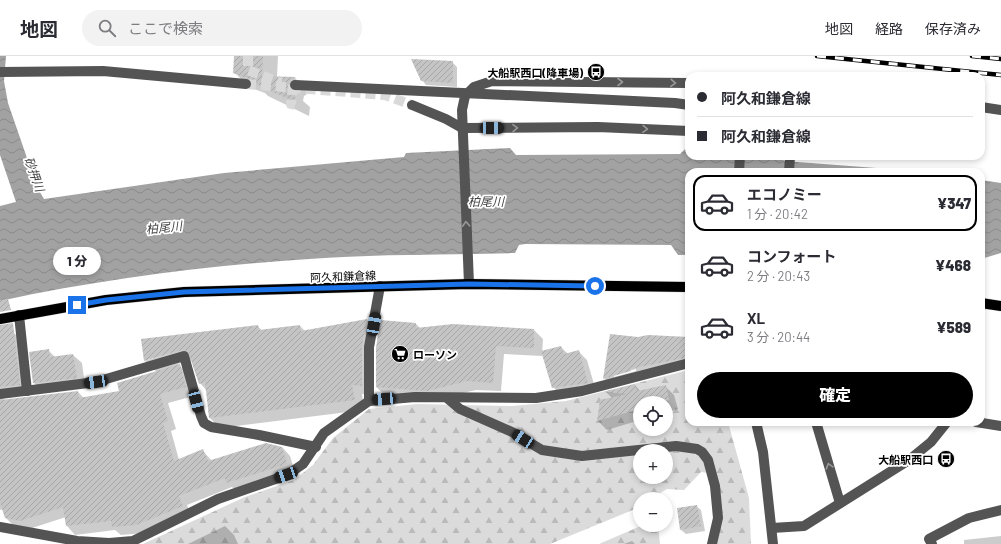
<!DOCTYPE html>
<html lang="ja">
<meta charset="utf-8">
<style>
body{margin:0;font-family:Barlow,"Noto Sans JP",sans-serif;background:#f2f2f3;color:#2b2b33;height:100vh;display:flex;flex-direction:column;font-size:15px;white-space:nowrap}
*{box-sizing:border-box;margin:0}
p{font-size:13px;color:#7c7c81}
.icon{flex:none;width:22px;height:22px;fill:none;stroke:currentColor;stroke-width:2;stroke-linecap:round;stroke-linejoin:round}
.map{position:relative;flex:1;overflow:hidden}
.drawer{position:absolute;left:685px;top:112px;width:300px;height:258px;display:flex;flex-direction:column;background:#fff;border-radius:12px;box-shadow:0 2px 6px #0003}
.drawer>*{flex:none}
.guide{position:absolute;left:685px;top:16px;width:300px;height:88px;border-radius:12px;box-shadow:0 2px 6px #0003;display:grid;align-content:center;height:88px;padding:0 12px;background:#fff}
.controls{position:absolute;left:633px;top:340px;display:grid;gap:8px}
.controls a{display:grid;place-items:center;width:40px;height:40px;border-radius:50%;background:#fff;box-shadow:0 2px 6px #0003;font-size:20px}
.end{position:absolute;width:18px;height:18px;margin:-9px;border:5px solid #1a73e8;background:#fff;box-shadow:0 0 0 2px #fff}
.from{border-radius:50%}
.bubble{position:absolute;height:28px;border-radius:14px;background:#fff;box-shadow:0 2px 6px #0003;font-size:13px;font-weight:800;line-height:28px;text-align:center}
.car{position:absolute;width:12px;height:24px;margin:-12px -6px;border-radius:5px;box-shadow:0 0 3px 1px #0007;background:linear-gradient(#222 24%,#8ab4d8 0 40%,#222 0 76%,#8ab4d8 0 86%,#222 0)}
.guide b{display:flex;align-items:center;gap:14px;height:38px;font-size:15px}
.guide b+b{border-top:1px solid #e1e1e2}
.guide i{width:10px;height:10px;background:#2b2b33}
ul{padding:7px 0 0;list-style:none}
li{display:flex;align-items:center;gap:12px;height:56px;margin:0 8px 6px;padding:0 4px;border:2px solid transparent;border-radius:12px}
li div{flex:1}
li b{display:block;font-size:15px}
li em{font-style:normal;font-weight:800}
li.active{border-color:#000}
li>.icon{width:36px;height:36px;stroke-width:1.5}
.cta{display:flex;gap:8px;margin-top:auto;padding:8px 12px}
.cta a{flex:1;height:46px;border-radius:24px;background:#000;color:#fff;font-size:16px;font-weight:800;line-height:46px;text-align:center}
header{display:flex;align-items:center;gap:24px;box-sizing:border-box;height:56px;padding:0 20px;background:#fff;border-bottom:1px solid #e1e1e2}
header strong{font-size:19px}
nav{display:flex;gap:22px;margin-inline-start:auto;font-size:14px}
.search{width:280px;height:36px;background:#f2f2f3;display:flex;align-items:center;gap:10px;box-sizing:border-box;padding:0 14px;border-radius:22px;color:#7c7c81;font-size:15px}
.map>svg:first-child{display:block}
.forest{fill:url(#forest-firs);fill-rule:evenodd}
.water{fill:url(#water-waves)}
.shadow{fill:#0003;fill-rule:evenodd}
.building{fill:url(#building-hatch)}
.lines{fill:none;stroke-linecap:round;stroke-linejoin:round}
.minor-tunnel{stroke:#d9d9d9;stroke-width:10;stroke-dasharray:10 5;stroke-linecap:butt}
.major-casing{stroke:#dbdbdb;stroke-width:11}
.minor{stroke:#545454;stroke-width:10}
.major{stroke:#000;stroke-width:10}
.rail-casing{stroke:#000;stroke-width:4.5}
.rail{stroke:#fff;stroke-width:3;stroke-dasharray:9;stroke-linecap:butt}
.minor-bridge{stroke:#545454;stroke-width:10}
.oneway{stroke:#989898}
.route{stroke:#1a73e8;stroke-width:5}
.labels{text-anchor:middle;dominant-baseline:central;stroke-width:3.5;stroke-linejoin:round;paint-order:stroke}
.poi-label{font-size:11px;font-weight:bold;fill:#000;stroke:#fff;text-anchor:end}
.street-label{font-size:11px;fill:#000;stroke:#fff}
.water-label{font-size:12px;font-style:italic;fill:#434343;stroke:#fff}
</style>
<header>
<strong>地図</strong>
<div class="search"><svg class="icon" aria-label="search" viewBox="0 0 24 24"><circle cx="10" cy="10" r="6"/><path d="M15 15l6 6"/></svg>ここで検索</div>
<nav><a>地図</a><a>経路</a><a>保存済み</a></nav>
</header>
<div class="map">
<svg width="1001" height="488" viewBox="0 0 1001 488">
<defs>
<pattern id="forest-firs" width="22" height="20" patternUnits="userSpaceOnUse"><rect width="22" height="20" fill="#dbdbdb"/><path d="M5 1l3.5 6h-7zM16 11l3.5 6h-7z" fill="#bababa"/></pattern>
<pattern id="water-waves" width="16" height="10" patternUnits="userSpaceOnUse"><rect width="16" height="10" fill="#a2a2a2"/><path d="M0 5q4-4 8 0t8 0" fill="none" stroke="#8a8a8a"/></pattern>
<pattern id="building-hatch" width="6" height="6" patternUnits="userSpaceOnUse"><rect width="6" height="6" fill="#c4c4c4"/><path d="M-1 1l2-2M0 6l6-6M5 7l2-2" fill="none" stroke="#a7a7a7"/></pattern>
</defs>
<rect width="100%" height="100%" fill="#fff"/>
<!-- forest -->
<g class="forest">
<path d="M689,314V366H728L749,442L751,488H717C724,462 720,445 716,418L701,416L684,434L667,433L651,443H640V451L550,488H143L245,441L294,424L313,409L333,382L369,353L417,348L512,350L566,345ZM640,347H666V373H640ZM640,395H666V421H640Z"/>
<polygon points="643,469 658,469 660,488 599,488"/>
</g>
<!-- water -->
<g class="water">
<path d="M0,0H6L4,25L8,47L37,131L44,143L224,117L404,101L406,97L510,92L516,99L680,98L686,92H689V100H781L784,105L929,116H689V199H678L671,189L525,188L519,189L515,197C446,199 377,198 309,203C205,210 102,223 0,245V150L16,146L0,99Z"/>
<polygon points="981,124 1001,127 1001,197 981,203"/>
</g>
<!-- shadow -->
<g class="shadow">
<polygon points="235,0 278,0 277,21 295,22 309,37 304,40 303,45 310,51 309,60 268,40 265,37 249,31 234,16"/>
<polygon points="452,6 457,11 457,31 426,29 422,24"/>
<polygon points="367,264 377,274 372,302 372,339 362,338 364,354 220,372 210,362 207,335 200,327 193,304 178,308 188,318 194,340 168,347 176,373 171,375 179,404 203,395 212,405 282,391 290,400 295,416 236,435 232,431 187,449 191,459 144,477 121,479 115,474 75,479 67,470 66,461 29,473 14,470 5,461 3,453 0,454 0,279 14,277 22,285 28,337 4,341 3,345 78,336 84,342 120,336 157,316 145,305 258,270 262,275 300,270 305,275"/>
<polygon points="416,268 420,272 453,269 534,274 543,283 542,300 504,298 501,335 476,334 436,343 385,339 376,331"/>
<path d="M638,282H689V311L613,331L604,322ZM636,313V315L614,321V319Z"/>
<polygon points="561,291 568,298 578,295 587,304 596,335 562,340 553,331"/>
<polygon points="48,294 55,301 73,299 82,307 85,330 43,336 34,327"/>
<polygon points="635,329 641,336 665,330 674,339 678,353 666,356 666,347 640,347 640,364 607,374 598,365 601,344 612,342 606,336"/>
<polygon points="696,450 701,454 705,475 686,478 681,474"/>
<polygon points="225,470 234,479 238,488 188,488"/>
<polygon points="1001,480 1001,488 964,488 964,484"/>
<polygon points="632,485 635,488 624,488"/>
</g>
<!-- building -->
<g class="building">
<polygon points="234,0 263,0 262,20 296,21 290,25 289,29 291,34 295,36 295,46 252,26 249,23 233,17"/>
<polygon points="411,3 453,5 453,27 421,25"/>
<polygon points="8,243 11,254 0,256 0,244"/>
<polygon points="367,263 362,291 362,330 352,329 355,344 209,362 205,326 199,328 188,295 182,294 144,305 141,283 258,269 259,274 300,269 301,275"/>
<polygon points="380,264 416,267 416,272 453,268 534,273 534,292 496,290 493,327 467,325 427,335 376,331 376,292"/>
<polygon points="13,267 20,329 0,331 0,269"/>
<polygon points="610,278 638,281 648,279 689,281 689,301 630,313 631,315 603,323"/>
<polygon points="561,290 564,298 579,294 588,327 552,332 541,295"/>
<polygon points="49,293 50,301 73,298 77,322 33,327 29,296"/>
<polygon points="180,308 186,331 160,338 168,365 163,367 174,405 203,393 208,405 266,387 282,391 287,408 226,427 225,422 179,440 183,450 136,469 112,471 111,465 66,470 63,451 20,465 5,462 0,447 0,344 78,335 79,342 119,335 117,327"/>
<polygon points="635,328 637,335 666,329 669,344 659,347 640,347 640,353 597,365 600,344 627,338 604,336"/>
<polygon points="697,449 701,470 680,474 677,452"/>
</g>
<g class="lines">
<!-- minor-tunnel -->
<g class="minor-tunnel">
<polyline points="248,0 248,14 281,27"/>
<polyline points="246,28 385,39 412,49"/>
<polyline points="293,29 291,48 295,49"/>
</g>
<defs>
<g id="major">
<polyline points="981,247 1001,250"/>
<polyline points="0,263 106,244 184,236 469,228 689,231"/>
</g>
</defs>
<!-- major casing -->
<use href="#major" class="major-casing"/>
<!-- minor -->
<g class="minor">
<polyline points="0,16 103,15 246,28"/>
<polyline points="412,49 446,63 462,72 598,71 689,75"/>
<polyline points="981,51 1001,54"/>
<polyline points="739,116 740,100"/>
<polyline points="789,116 790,100"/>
<polyline points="469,228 462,54 465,40 474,31 492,25 689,27"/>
<polyline points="19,259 27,335"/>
<polyline points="0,338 96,326 184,300 201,360 204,367 211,371 259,379 316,391"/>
<polyline points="447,342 460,353 512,376 542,394 582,400 676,390 697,393 702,396 708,404 715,430 718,462 712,488"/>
<polyline points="369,345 415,341 536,342 582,335 689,307"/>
<polyline points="756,366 763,396 773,488"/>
<polyline points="816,366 840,447"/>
<polyline points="976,366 1001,370"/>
<polyline points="0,471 77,485 109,487 133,485 218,443 287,419 303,408 324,377 369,345 369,291 380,230"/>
<polyline points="772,472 804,470 909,404 931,386 947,366"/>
<polyline points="932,488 929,483 969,462 1001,454"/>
</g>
<!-- major -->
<use href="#major" class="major"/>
<defs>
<g id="rail">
<polyline points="817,0 1001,19"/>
<polyline points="972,0 1001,3"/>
</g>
</defs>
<!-- rail casing -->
<use href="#rail" class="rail-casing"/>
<!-- rail -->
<use href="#rail" class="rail"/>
<!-- minor-bridge -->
<polyline class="minor-bridge" points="295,29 675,47 689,49"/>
</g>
<!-- one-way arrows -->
<defs><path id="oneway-chevron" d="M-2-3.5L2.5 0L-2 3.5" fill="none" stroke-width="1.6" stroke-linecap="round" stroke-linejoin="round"/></defs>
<g class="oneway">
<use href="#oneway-chevron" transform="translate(620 26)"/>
<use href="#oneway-chevron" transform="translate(673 27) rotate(3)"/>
<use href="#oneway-chevron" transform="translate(515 72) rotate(-1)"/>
<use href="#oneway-chevron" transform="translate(645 73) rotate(2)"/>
<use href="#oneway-chevron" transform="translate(466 168) rotate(-93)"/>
<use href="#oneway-chevron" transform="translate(829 410) rotate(-107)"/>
</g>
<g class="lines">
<!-- route -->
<polyline class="route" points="77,249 106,244 184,236 469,228 595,230"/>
</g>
<!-- icons -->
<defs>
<symbol id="bus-disc" viewBox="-11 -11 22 22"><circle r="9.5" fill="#000" stroke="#fff"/><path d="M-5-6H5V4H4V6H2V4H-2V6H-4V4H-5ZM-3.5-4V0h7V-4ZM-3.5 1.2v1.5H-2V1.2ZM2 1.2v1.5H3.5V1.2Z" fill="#fff"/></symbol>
<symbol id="supermarket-disc" viewBox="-11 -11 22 22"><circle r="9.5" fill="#000" stroke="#fff"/><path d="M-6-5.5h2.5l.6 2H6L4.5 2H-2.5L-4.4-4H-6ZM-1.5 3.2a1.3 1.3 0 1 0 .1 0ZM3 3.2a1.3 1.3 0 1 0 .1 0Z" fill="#fff"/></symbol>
</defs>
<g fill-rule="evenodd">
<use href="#bus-disc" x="586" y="6" width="20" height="20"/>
<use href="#supermarket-disc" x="390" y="288" width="20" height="20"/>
<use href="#bus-disc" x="936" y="393" width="20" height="20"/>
</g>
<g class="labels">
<!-- poi labels -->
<g class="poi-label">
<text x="583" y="16">大船駅西口(降車場)</text>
<text x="413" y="298" text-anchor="start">ローソン</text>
<text x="933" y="403">大船駅西口</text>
</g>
<!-- street labels -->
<g class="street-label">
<text transform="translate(343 220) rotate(-2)">阿久和鎌倉線</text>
</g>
<!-- water labels -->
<g class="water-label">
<text transform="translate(35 118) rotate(70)">砂押川</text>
<text x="486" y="145">柏尾川</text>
<text transform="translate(164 171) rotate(-6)">柏尾川</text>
</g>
</g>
</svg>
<div class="controls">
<a><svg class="icon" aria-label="locate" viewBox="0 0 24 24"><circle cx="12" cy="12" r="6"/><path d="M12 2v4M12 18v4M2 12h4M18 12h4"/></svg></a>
<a>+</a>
<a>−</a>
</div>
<i class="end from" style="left:595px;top:230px"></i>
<i class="end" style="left:77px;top:249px"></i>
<div class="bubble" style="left:53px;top:191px;width:48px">1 分</div>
<i class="car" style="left:492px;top:72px;rotate:90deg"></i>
<i class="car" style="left:374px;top:268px;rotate:10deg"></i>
<i class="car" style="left:96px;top:326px;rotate:262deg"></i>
<i class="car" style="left:384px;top:343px;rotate:266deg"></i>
<i class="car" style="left:196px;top:345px;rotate:165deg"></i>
<i class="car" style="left:523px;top:383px;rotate:303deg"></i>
<i class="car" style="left:286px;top:419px;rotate:251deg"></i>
<div class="guide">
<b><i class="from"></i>阿久和鎌倉線</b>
<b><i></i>阿久和鎌倉線</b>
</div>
<section class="drawer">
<ul>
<li class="active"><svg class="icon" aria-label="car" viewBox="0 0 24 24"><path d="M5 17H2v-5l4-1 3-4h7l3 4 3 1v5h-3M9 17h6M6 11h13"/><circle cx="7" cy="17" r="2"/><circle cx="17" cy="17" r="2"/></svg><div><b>エコノミー</b><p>1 分 · 20:42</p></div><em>¥347</em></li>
<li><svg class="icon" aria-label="car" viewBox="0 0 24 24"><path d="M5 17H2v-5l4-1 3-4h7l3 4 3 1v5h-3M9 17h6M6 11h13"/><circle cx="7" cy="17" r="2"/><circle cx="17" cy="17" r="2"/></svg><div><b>コンフォート</b><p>2 分 · 20:43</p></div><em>¥468</em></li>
<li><svg class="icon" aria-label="car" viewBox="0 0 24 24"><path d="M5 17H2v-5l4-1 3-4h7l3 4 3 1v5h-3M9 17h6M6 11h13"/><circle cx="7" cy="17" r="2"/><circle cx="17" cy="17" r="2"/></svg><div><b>XL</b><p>3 分 · 20:44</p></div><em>¥589</em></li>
</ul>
<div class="cta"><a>確定</a></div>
</section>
</div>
